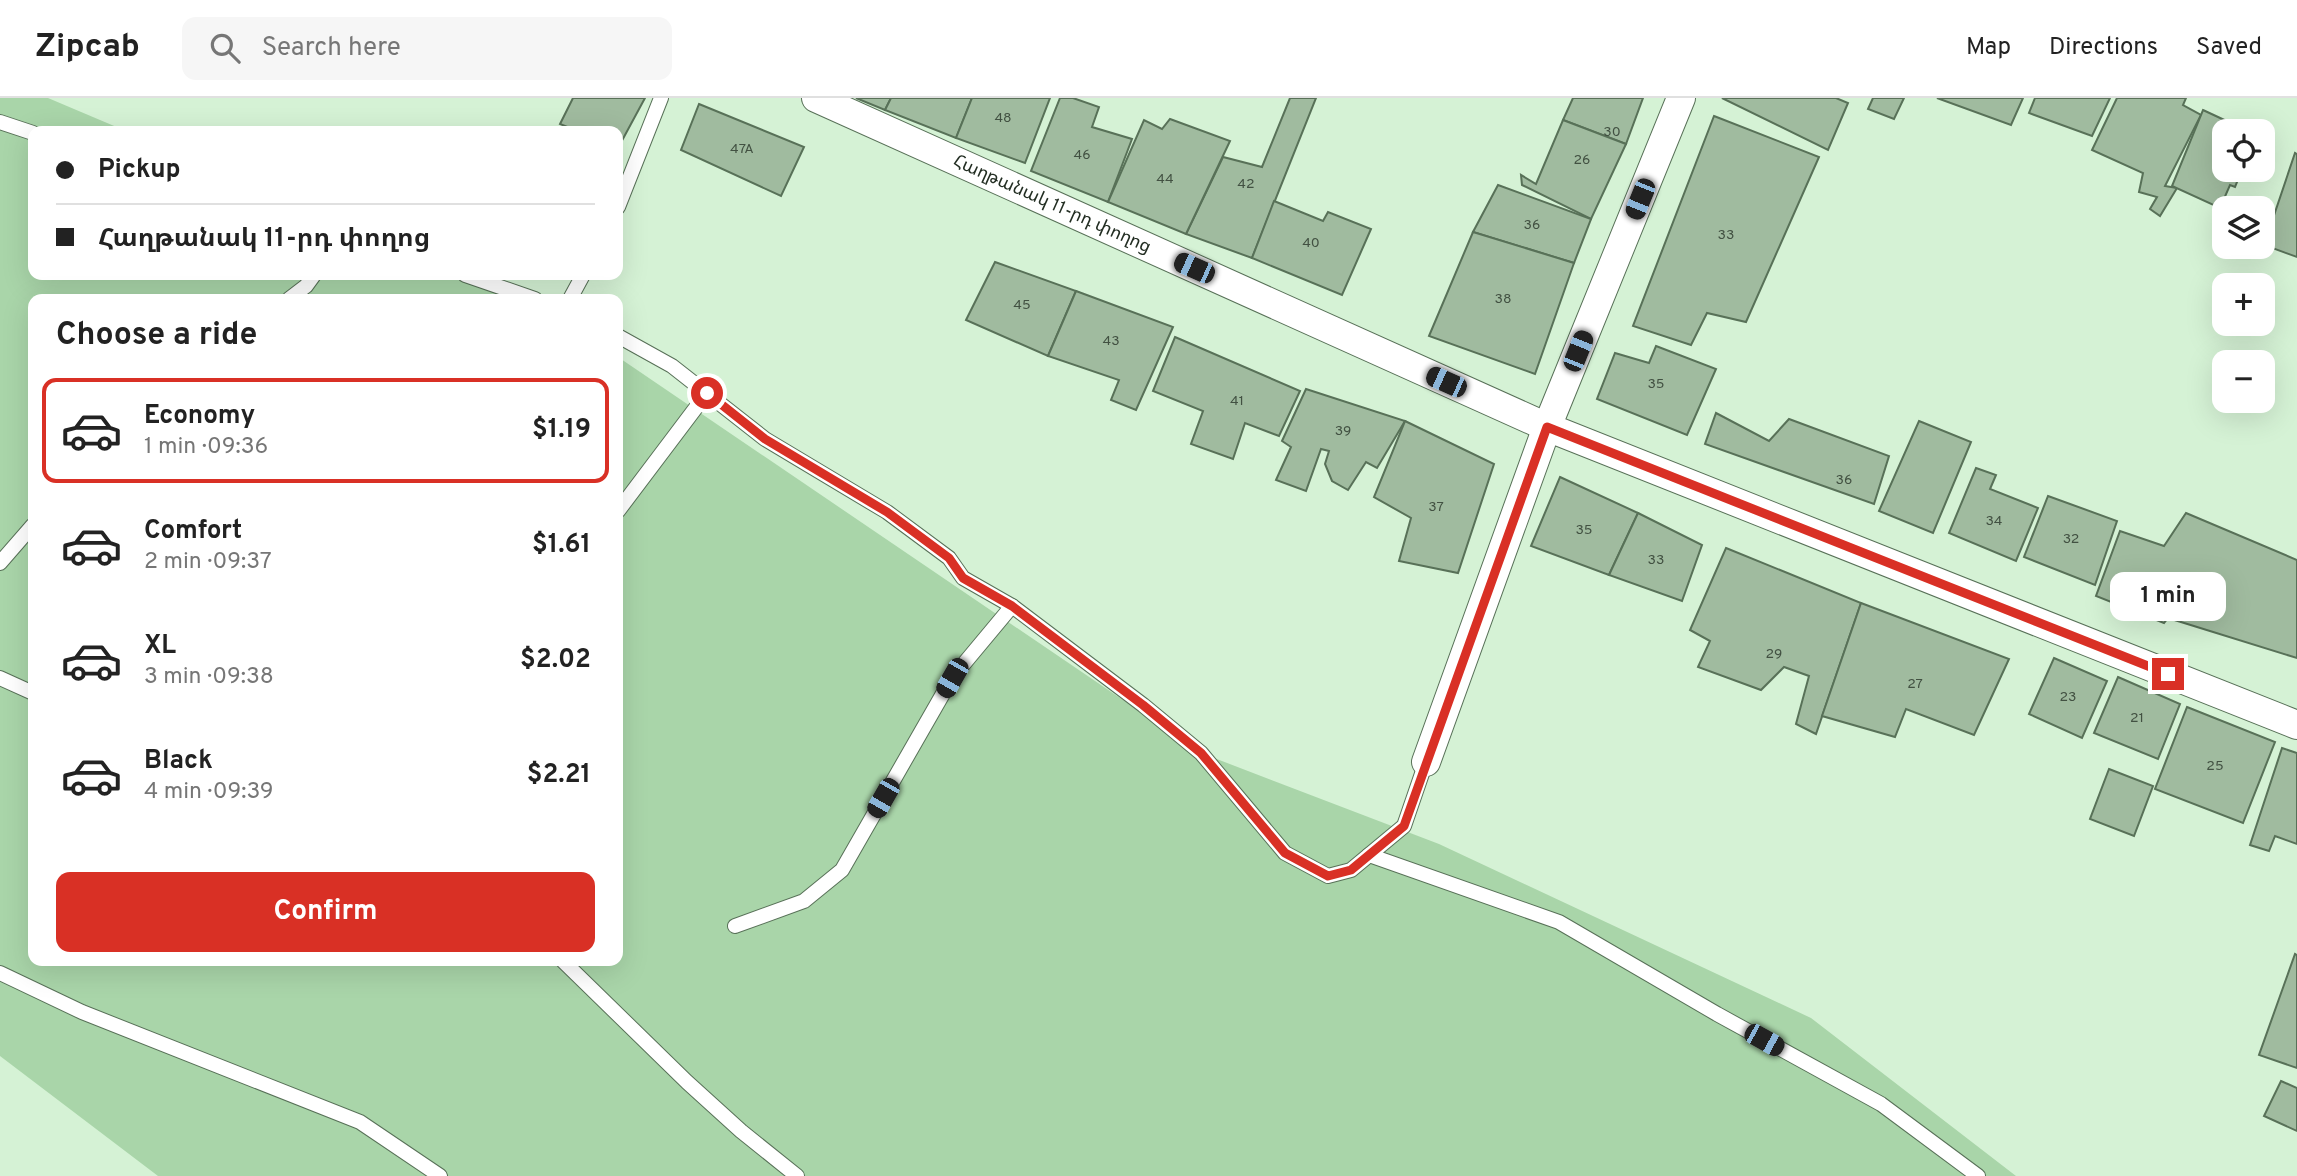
<!DOCTYPE html>
<meta charset="utf-8">
<style>
body{margin:0;font-family:Overpass,"Noto Sans Armenian",sans-serif;background:#f6f6f6;color:#222;height:100vh;display:flex;flex-direction:column;font-size:26px;white-space:nowrap}
*{box-sizing:border-box;margin:0}
p{font-size:23px;color:#767676}
.icon{flex:none;width:38px;height:38px;fill:none;stroke:currentColor;stroke-width:2;stroke-linecap:round;stroke-linejoin:round}
.map{position:relative;flex:1;overflow:hidden}
.side{position:absolute;left:28px;top:196px;width:595px;height:672px;display:flex;flex-direction:column;background:#fff;border-radius:14px;box-shadow:0 7px 28px #0002}
.side>*{flex:none}
.banner{position:absolute;left:28px;top:28px;width:595px;height:154px;border-radius:14px;box-shadow:0 7px 28px #0002;display:grid;align-content:center;height:154px;padding:0 28px;background:#fff}
.fabs{position:absolute;left:2212px;top:21px;display:grid;gap:14px}
.fabs a{display:grid;place-items:center;width:63px;height:63px;border-radius:14px;background:#fff;box-shadow:0 7px 28px #0002;font-size:35px}
.end{position:absolute;width:32px;height:32px;margin:-16px;border:9px solid #d93025;background:#fff;box-shadow:0 0 0 4px #fff}
.from{border-radius:50%}
.bubble{position:absolute;height:49px;border-radius:14px;background:#fff;box-shadow:0 7px 28px #0002;font-size:23px;font-weight:700;line-height:49px;text-align:center}
.car{position:absolute;width:21px;height:42px;margin:-21px -10px;border-radius:9px;box-shadow:0 0 5px 2px #0007;background:linear-gradient(#222 24%,#8ab4d8 0 40%,#222 0 76%,#8ab4d8 0 86%,#222 0)}
.banner b{display:flex;align-items:center;gap:24px;height:66px;font-size:26px}
.banner b+b{border-top:2px solid #e0e0e0}
.banner i{width:18px;height:18px;background:#222}
ul{padding:0;list-style:none}
li{display:flex;align-items:center;gap:21px;height:105px;margin:0 14px 10px;padding:0 14px;border:4px solid transparent;border-radius:14px}
li div{flex:1}
li b{display:block;font-size:26px}
li em{font-style:normal;font-weight:700}
li.selected{border-color:#d93025}
li>.icon{width:63px;height:63px;stroke-width:1.5}
h2{padding:0 28px;font-size:32px;line-height:84px}
.cta{display:flex;gap:14px;margin-top:auto;padding:14px 28px}
.cta a{flex:1;height:80px;border-radius:14px;background:#d93025;color:#fff;font-size:28px;font-weight:700;line-height:80px;text-align:center}
header{display:flex;align-items:center;gap:42px;box-sizing:border-box;height:98px;padding:0 35px;background:#fff;border-bottom:2px solid #e0e0e0}
header strong{font-size:33px}
nav{display:flex;gap:38px;margin-inline-start:auto;font-size:24px}
.search{width:490px;height:63px;background:#f6f6f6;display:flex;align-items:center;gap:18px;box-sizing:border-box;padding:0 24px;border-radius:14px;color:#767676;font-size:26px}
.map>svg:first-child{display:block}
.green{fill:#a9d5a9}
.building{fill:#a0bb9f;stroke:#587158;stroke-width:2}
.lines{fill:none;stroke-linecap:round;stroke-linejoin:round}
.lane-casing{stroke:#587158;stroke-width:16}
.street-casing{stroke:#587158;stroke-width:30}
.lane{stroke:#fff;stroke-width:14}
.street{stroke:#fff;stroke-width:28}
.route{stroke:#d93025;stroke-width:9}
.labels{text-anchor:middle;dominant-baseline:central;stroke-width:5;stroke-linejoin:round;paint-order:stroke}
.number-label{font-size:14px;fill:#425142}
.street-label{font-size:18px;fill:#232e23;stroke:#d5f2d5}
</style>
<header>
<strong>Zipcab</strong>
<div class="search"><svg class="icon" aria-label="search" viewBox="0 0 24 24"><circle cx="10" cy="10" r="6"/><path d="M15 15l6 6"/></svg>Search here</div>
<nav><a>Map</a><a>Directions</a><a>Saved</a></nav>
</header>
<div class="map">
<svg width="2297" height="1078" viewBox="0 0 2297 1078">
<rect width="100%" height="100%" fill="#d5f2d5"/>
<!-- green -->
<polygon class="green" points="0,0 48,0 126,33 33,33 33,177 461,177 519,201 33,201 33,863 618,863 618,259 1201,655 1439,746 1811,920 2016,1078 158,1078 0,958"/>
<!-- building -->
<g class="building">
<polygon points="573,0 645,0 618,50 618,33 577,33 560,26"/>
<polygon points="856,0 891,0 885,12"/>
<polygon points="891,0 972,0 956,40 885,12"/>
<polygon points="972,0 1050,0 1025,65 956,40"/>
<polygon points="1060,0 1073,0 1099,9 1092,29 1132,41 1108,104 1031,73"/>
<polygon points="1290,0 1316,0 1252,160 1186,136 1223,59 1262,69"/>
<polygon points="1573,0 1643,0 1626,46 1563,22"/>
<polygon points="1722,0 1836,0 1848,5 1828,52"/>
<polygon points="1873,0 1904,0 1894,21 1868,11"/>
<polygon points="1937,0 2023,0 2011,27"/>
<polygon points="2035,0 2110,0 2092,38 2029,15"/>
<polygon points="2117,0 2186,0 2183,7 2201,17 2165,88 2177,90 2160,118 2150,111 2157,99 2139,94 2143,75 2092,52"/>
<polygon points="699,6 804,49 781,98 681,52"/>
<polygon points="2203,12 2248,33 2224,33 2224,72 2242,72 2235,89 2230,87 2220,110 2172,88"/>
<polygon points="1714,18 1819,59 1746,224 1707,215 1691,247 1633,228"/>
<polygon points="1170,21 1230,43 1186,136 1108,104 1144,22 1162,31"/>
<polygon points="1563,22 1626,46 1591,121 1522,87 1521,77 1536,86"/>
<polygon points="2295,55 2297,56 2297,159 2264,147"/>
<polygon points="1498,87 1591,121 1574,165 1473,134"/>
<polygon points="1274,103 1323,123 1328,114 1371,131 1342,197 1252,160"/>
<polygon points="1473,134 1574,165 1535,276 1429,238"/>
<polygon points="995,164 1076,193 1048,258 966,222"/>
<polygon points="1076,193 1173,229 1136,312 1111,302 1119,282 1048,258"/>
<polygon points="1175,239 1300,293 1279,338 1245,325 1233,361 1191,346 1203,313 1153,293"/>
<polygon points="1656,248 1716,271 1687,337 1597,301 1615,255 1649,265"/>
<polygon points="1306,291 1405,323 1377,370 1366,364 1348,392 1332,383 1325,366 1329,353 1321,351 1306,393 1276,382 1291,349 1282,343"/>
<polygon points="1716,315 1769,343 1789,321 1889,358 1874,406 1705,346"/>
<polygon points="1405,323 1494,366 1458,475 1399,463 1411,420 1374,399"/>
<polygon points="1919,323 1971,344 1933,435 1879,413"/>
<polygon points="1976,370 1996,377 1990,391 2038,410 2016,463 1949,435"/>
<polygon points="1560,379 1638,415 1609,477 1531,448"/>
<polygon points="2048,398 2117,423 2095,487 2024,459"/>
<polygon points="1638,415 1702,447 1682,503 1609,477"/>
<polygon points="2186,415 2297,462 2297,560 2168,520 2164,525 2096,498 2120,433 2164,448"/>
<polygon points="1726,450 1861,505 1816,636 1796,626 1809,578 1784,569 1761,592 1698,569 1710,543 1690,532"/>
<polygon points="1861,505 2009,561 1974,637 1906,611 1895,639 1822,618"/>
<polygon points="2054,560 2107,583 2082,640 2029,616"/>
<polygon points="2118,579 2180,606 2158,661 2094,635"/>
<polygon points="2187,609 2275,644 2243,725 2155,691"/>
<polygon points="2282,650 2297,655 2297,746 2275,738 2269,753 2250,747"/>
<polygon points="2109,671 2153,688 2134,738 2090,721"/>
<polygon points="2295,856 2297,857 2297,970 2259,957"/>
<polygon points="2281,983 2297,990 2297,1033 2264,1018"/>
</g>
<g class="lines">
<defs>
<g id="lane">
<polyline points="0,24 33,35"/>
<polyline points="618,109 661,0"/>
<polyline points="465,177 535,201"/>
<polyline points="289,201 306,188 314,177"/>
<polyline points="570,201 583,177"/>
<polyline points="618,238 672,268 765,341 887,414 949,460 963,480 1012,508 1143,607 1201,655 1285,755 1328,778 1351,772 1404,728 1426,664"/>
<polyline points="618,413 707,295"/>
<polyline points="0,465 33,427"/>
<polyline points="0,580 33,595"/>
<polyline points="1369,757 1559,824 1717,916 1881,1006 1978,1078"/>
<polyline points="735,828 804,803 842,772 952,580 1012,508"/>
<polyline points="563,863 687,984 741,1033 797,1078"/>
<polyline points="0,875 82,914 360,1024 440,1078"/>
</g>
<g id="street">
<path id="s1" d="M816,0L1547,329L2297,627"/>
<polyline points="1426,664 1547,329 1681,0"/>
</g>
</defs>
<!-- lane casing -->
<use href="#lane" class="lane-casing"/>
<!-- street casing -->
<use href="#street" class="street-casing"/>
<!-- lane -->
<use href="#lane" class="lane"/>
<!-- street -->
<use href="#street" class="street"/>
</g>
<g class="lines">
<!-- route -->
<polyline class="route" points="707,295 765,341 887,414 949,460 963,480 1012,508 1143,607 1201,655 1285,755 1328,778 1351,772 1404,728 1547,329 2168,576"/>
</g>
<g class="labels">
<!-- number labels -->
<g class="number-label">
<text x="1003" y="20">48</text>
<text x="1612" y="34">30</text>
<text x="742" y="51">47А</text>
<text x="1082" y="57">46</text>
<text x="1582" y="62">26</text>
<text x="1165" y="81">44</text>
<text x="1246" y="86">42</text>
<text x="1532" y="127">36</text>
<text x="1726" y="137">33</text>
<text x="1311" y="145">40</text>
<text x="1503" y="201">38</text>
<text x="1022" y="207">45</text>
<text x="1111" y="243">43</text>
<text x="1656" y="286">35</text>
<text x="1237" y="303">41</text>
<text x="1343" y="333">39</text>
<text x="1844" y="382">36</text>
<text x="1436" y="409">37</text>
<text x="1994" y="423">34</text>
<text x="1584" y="432">35</text>
<text x="2071" y="441">32</text>
<text x="1656" y="462">33</text>
<text x="1774" y="556">29</text>
<text x="1915" y="586">27</text>
<text x="2068" y="599">23</text>
<text x="2137" y="620">21</text>
<text x="2215" y="668">25</text>
</g>
<!-- street labels -->
<g class="street-label">
<text stroke="none"><textPath href="#s1" startOffset="259">Հաղթանակ 11-րդ փողոց</textPath></text>
</g>
</g>
</svg>
<div class="fabs">
<a><svg class="icon" aria-label="locate" viewBox="0 0 24 24"><circle cx="12" cy="12" r="6"/><path d="M12 2v4M12 18v4M2 12h4M18 12h4"/></svg></a>
<a><svg class="icon" aria-label="layers" viewBox="0 0 24 24"><path d="M12 4l9 5-9 5-9-5zM3 14l9 5 9-5"/></svg></a>
<a>+</a>
<a>−</a>
</div>
<i class="end from" style="left:707px;top:295px"></i>
<i class="end" style="left:2168px;top:576px"></i>
<div class="bubble" style="left:2110px;top:474px;width:116px">1 min</div>
<i class="car" style="left:1640px;top:101px;rotate:202deg"></i>
<i class="car" style="left:1194px;top:170px;rotate:294deg"></i>
<i class="car" style="left:1578px;top:253px;rotate:22deg"></i>
<i class="car" style="left:1446px;top:284px;rotate:294deg"></i>
<i class="car" style="left:952px;top:580px;rotate:210deg"></i>
<i class="car" style="left:883px;top:700px;rotate:210deg"></i>
<i class="car" style="left:1764px;top:942px;rotate:119deg"></i>
<div class="banner">
<b><i class="from"></i>Pickup</b>
<b><i></i>Հաղթանակ 11-րդ փողոց</b>
</div>
<section class="side">
<h2>Choose a ride</h2>
<ul>
<li class="selected"><svg class="icon" aria-label="car" viewBox="0 0 24 24"><path d="M5 17H2v-5l4-1 3-4h7l3 4 3 1v5h-3M9 17h6M6 11h13"/><circle cx="7" cy="17" r="2"/><circle cx="17" cy="17" r="2"/></svg><div><b>Economy</b><p>1 min · 09:36</p></div><em>$1.19</em></li>
<li><svg class="icon" aria-label="car" viewBox="0 0 24 24"><path d="M5 17H2v-5l4-1 3-4h7l3 4 3 1v5h-3M9 17h6M6 11h13"/><circle cx="7" cy="17" r="2"/><circle cx="17" cy="17" r="2"/></svg><div><b>Comfort</b><p>2 min · 09:37</p></div><em>$1.61</em></li>
<li><svg class="icon" aria-label="car" viewBox="0 0 24 24"><path d="M5 17H2v-5l4-1 3-4h7l3 4 3 1v5h-3M9 17h6M6 11h13"/><circle cx="7" cy="17" r="2"/><circle cx="17" cy="17" r="2"/></svg><div><b>XL</b><p>3 min · 09:38</p></div><em>$2.02</em></li>
<li><svg class="icon" aria-label="car" viewBox="0 0 24 24"><path d="M5 17H2v-5l4-1 3-4h7l3 4 3 1v5h-3M9 17h6M6 11h13"/><circle cx="7" cy="17" r="2"/><circle cx="17" cy="17" r="2"/></svg><div><b>Black</b><p>4 min · 09:39</p></div><em>$2.21</em></li>
</ul>
<div class="cta"><a>Confirm</a></div>
</section>
</div>
